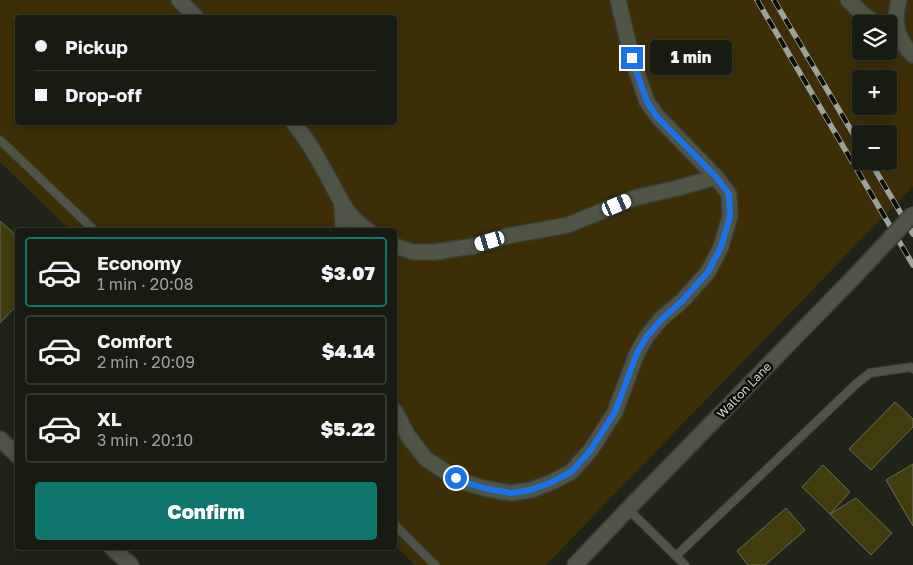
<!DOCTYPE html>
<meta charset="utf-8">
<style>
body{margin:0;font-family:"Golos Text",sans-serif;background:#21241b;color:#f1f3f6;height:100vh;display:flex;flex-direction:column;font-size:19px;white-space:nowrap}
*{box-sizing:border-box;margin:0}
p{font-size:16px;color:#9fa19f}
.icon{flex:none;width:28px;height:28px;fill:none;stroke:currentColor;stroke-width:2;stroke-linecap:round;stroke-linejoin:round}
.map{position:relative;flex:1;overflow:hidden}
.side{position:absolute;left:15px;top:228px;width:382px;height:322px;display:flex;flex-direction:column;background:#181b12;border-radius:5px;box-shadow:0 2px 12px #0003,0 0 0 1px #363932}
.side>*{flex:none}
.hud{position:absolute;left:15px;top:15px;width:382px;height:110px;border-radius:5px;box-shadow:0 2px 12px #0003,0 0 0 1px #363932;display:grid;align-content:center;height:110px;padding:0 20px;background:#181b12}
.fabs{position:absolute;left:852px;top:15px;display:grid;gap:10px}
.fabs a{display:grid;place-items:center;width:45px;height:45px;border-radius:5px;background:#181b12;box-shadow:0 2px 12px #0003,0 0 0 1px #363932;font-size:25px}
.end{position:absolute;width:22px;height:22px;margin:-11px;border:6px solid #1a73e8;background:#fff;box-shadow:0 0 0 2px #fff}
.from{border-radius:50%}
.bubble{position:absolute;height:35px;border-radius:5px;background:#181b12;box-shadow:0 2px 12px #0003,0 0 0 1px #363932;font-size:16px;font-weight:800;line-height:35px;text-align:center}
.car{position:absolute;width:15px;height:30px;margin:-15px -8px;border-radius:6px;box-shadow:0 0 4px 1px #0007;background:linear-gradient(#fff 24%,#345 0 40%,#fff 0 76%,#345 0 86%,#fff 0)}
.hud b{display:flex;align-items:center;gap:18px;height:48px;font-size:19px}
.hud b+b{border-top:1px solid #363932}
.hud i{width:12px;height:12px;background:#f1f3f6}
ul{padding:9px 0 0;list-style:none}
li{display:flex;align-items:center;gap:15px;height:70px;margin:0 10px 8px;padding:0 10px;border:2px solid #363932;border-radius:5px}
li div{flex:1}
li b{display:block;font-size:19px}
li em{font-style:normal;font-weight:800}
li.active{border-color:#0f766e}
li>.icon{width:45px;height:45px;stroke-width:1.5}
.primary-button{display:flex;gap:10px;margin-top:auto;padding:10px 20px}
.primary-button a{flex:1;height:58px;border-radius:5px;background:#0f766e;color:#fff;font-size:20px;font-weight:800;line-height:58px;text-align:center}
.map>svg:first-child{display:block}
.green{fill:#3d2e07;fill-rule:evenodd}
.building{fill:#423d0e;stroke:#6a695a}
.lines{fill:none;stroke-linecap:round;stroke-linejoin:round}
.lane-casing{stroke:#3a3d34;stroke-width:10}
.street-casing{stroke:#3a3d34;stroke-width:18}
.lane{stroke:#4f5446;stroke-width:8}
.street{stroke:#4f5446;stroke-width:15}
.rail-casing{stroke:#9fa299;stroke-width:5.5}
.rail{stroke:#0b0d07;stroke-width:4;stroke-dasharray:11;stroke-linecap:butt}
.street-bridge-casing{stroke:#3a3d34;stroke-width:18;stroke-linecap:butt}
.street-bridge{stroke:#4f5446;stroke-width:15}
.route{stroke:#1a73e8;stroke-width:6}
.labels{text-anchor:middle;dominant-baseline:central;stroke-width:5;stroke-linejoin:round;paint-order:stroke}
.street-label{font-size:12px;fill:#d3d6ce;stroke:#0b0d07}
</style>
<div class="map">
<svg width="913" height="565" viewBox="0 0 913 565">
<rect width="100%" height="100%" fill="#202418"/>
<!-- green -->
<path class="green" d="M0,0H913V186L546,565H415L395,545V230H70L0,162ZM18,18H395V122H18ZM861,24H889V51H861ZM861,79H889V106H861ZM861,134H889V161H861Z"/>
<!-- building -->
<g class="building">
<polygon points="0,221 18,237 18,304 0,323"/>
<polygon points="895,402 913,419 913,427 871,470 849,449"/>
<polygon points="913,464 913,526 886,480"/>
<polygon points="823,465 850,492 830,514 802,487"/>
<polygon points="856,498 892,533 871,555 830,514"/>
<polygon points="786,508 805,530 765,565 748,565 737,551"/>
</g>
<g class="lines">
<defs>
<g id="lane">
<polyline points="0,140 94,230"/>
<polyline points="628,509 685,565"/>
<polyline points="395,525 435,565"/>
<polyline points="676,556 856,384 870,373 911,367 913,369"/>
</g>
<g id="street">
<polyline points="179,0 197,18"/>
<polyline points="848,0 864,15 878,24"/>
<path d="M899,0C893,21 897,40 913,55"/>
<path d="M293,122C306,138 317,156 327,175C339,196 346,217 368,230"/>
<polyline points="342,205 343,230"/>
<polyline points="395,246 413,252 435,252 474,246 507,236 568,225 634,198 678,188 716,177 658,117 647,102 632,58 618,0"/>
<polyline points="395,411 408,436 426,459 446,472 467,483 487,489 511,493 531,490 552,482 571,472 590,451 615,412 637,353 647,336 661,319 682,301 708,272 721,247 730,216 729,194 716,177"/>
<polyline points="0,439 18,456"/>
<polyline points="112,548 131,565"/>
<polyline points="575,565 628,509 853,278"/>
</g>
</defs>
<!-- lane casing -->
<use href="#lane" class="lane-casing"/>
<!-- street casing -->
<use href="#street" class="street-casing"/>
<!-- lane -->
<use href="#lane" class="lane"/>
<!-- street -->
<use href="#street" class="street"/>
<defs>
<g id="rail">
<polyline points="757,0 913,265"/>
<polyline points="774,0 861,147"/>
<polyline points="870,161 913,234"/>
</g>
</defs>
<!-- rail casing -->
<use href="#rail" class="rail-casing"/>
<!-- rail -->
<use href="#rail" class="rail"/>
<defs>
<polyline id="street-bridge" points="853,278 913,214"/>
</defs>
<!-- street-bridge casing -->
<use href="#street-bridge" class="street-bridge-casing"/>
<!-- street-bridge -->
<use href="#street-bridge" class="street-bridge"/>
</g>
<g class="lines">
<!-- route -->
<polyline class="route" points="456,478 467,483 487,489 511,493 531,490 552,482 571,472 590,451 615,412 637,353 647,336 662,319 682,301 708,272 721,247 730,216 729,194 716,177 658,118 647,102 632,58"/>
</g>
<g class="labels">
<!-- street labels -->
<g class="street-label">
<text transform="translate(744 390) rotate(-46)">Walton Lane</text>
</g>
</g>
</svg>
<div class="fabs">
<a><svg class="icon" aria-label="layers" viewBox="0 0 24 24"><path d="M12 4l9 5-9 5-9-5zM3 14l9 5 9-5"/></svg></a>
<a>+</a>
<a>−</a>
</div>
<i class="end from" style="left:456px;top:478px"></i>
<i class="end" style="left:632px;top:58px"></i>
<div class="bubble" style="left:650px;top:40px;width:82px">1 min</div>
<i class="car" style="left:617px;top:205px;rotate:67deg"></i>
<i class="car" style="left:490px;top:241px;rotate:253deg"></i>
<div class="hud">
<b><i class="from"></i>Pickup</b>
<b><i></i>Drop-off</b>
</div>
<section class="side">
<ul>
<li class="active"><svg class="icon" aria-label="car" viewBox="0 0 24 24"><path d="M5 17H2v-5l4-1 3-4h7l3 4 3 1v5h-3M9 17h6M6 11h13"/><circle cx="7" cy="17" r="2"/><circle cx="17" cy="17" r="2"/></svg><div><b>Economy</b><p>1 min · 20:08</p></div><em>$3.07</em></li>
<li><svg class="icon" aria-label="car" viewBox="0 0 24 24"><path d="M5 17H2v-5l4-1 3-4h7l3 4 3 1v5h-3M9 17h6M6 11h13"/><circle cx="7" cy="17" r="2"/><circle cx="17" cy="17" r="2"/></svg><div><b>Comfort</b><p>2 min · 20:09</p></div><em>$4.14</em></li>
<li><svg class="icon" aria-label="car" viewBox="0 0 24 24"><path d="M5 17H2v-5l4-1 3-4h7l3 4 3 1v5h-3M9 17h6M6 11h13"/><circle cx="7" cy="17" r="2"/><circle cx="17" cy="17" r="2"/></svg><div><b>XL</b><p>3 min · 20:10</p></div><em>$5.22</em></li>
</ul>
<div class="primary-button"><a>Confirm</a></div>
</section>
</div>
